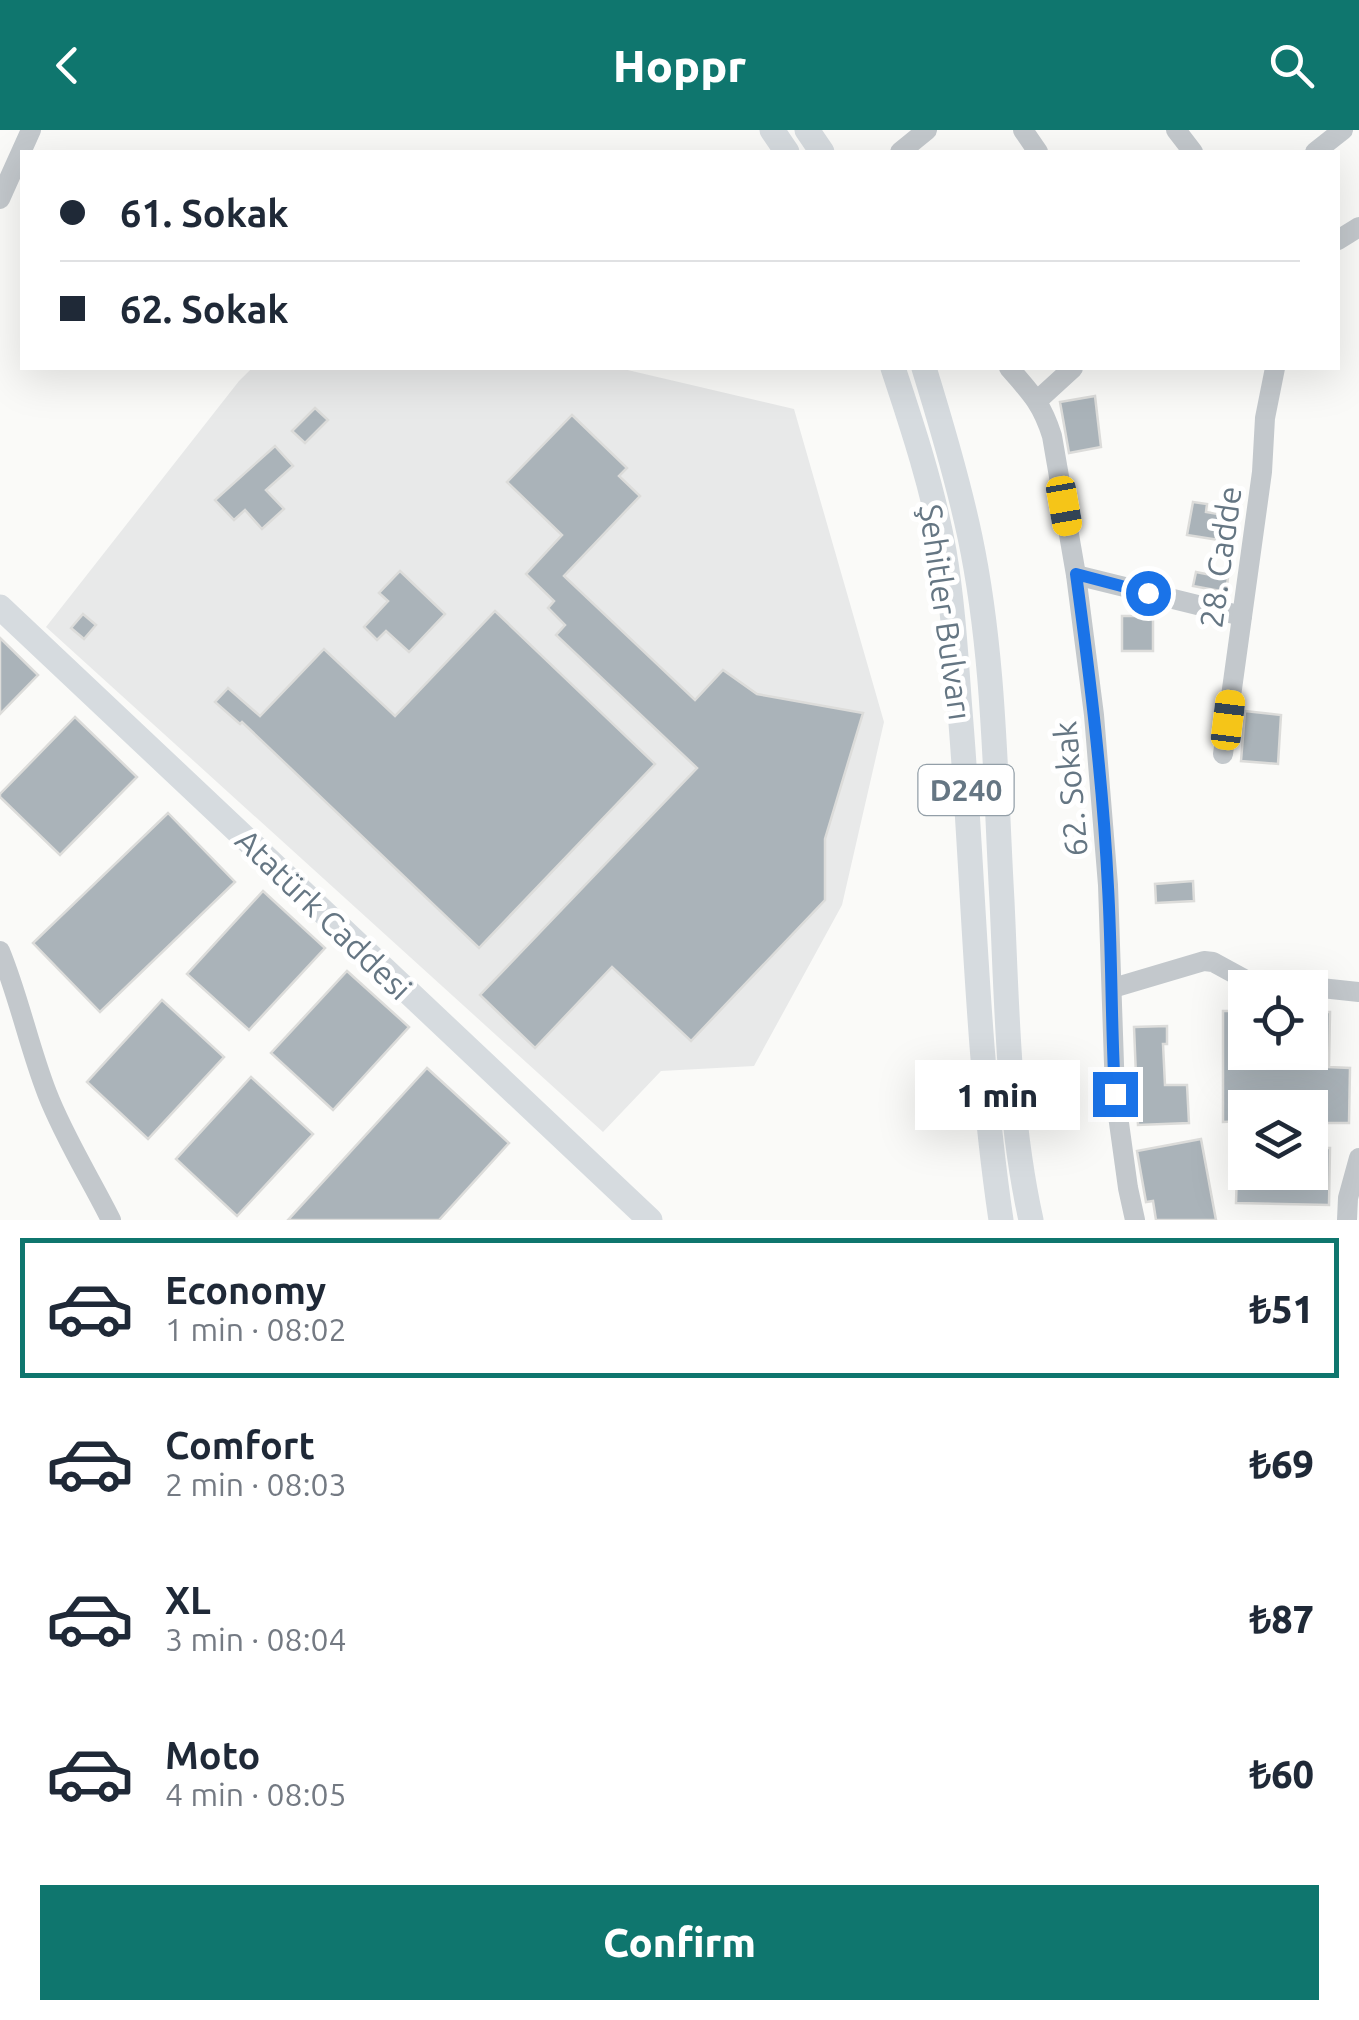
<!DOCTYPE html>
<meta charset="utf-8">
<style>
body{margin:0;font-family:Ubuntu,sans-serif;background:#f6f6f7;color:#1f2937;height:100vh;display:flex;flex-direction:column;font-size:38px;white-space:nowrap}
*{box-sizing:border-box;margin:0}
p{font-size:32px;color:#747a83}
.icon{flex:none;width:55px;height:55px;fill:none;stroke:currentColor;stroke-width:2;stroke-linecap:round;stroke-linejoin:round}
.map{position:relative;height:1090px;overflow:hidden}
.details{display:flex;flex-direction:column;background:#fff;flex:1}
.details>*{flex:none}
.banner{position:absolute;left:20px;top:20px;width:1320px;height:220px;border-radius:0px;box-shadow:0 10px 40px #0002;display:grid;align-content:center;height:220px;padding:0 40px;background:#fff}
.tools{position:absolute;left:1228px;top:840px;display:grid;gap:20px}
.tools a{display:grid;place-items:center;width:100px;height:100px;border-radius:0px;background:#fff;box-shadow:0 10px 40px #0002;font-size:50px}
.end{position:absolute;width:45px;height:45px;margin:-22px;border:12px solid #1a73e8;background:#fff;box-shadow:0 0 0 5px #fff}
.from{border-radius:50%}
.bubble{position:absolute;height:70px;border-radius:0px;background:#fff;box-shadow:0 10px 40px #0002;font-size:32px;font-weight:800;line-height:70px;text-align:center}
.car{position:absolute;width:30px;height:60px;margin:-30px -15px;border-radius:12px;box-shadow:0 0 8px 2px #0007;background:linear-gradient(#f5c518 24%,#345 0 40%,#f5c518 0 76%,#345 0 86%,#f5c518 0)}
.banner b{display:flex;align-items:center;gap:35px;height:95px;font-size:38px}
.banner b+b{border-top:2px solid #e0e1e3}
.banner i{width:25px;height:25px;background:#1f2937}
ul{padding:18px 0 0;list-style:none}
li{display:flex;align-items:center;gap:30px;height:140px;margin:0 20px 15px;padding:0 20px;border:5px solid transparent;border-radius:0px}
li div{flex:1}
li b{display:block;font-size:38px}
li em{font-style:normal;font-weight:800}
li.on{border-color:#0f766e}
li>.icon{width:90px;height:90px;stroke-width:1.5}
.cta{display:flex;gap:20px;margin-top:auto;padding:20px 40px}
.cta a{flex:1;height:115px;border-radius:0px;background:#0f766e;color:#fff;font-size:40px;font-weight:800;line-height:115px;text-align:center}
header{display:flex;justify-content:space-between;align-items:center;height:130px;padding:0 40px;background:#0f766e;color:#fff;font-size:45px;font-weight:800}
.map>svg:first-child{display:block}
.built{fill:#e8e9e9}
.building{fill:#aab3b9;stroke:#dcdcda;stroke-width:2.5}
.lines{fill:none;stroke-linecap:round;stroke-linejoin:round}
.minor{stroke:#c3c8cc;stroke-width:20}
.major{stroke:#d6dbdf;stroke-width:25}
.route{stroke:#1a73e8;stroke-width:12}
.labels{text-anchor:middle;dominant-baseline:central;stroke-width:10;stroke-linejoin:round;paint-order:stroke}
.shield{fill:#fff;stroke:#939fa8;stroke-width:2.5}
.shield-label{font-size:30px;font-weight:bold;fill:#657683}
.street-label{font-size:32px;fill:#657683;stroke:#fff}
</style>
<header><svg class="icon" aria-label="back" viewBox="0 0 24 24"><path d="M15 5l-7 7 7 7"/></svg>Hoppr<svg class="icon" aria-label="search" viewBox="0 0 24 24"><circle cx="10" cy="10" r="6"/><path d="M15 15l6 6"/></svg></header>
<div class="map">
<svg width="1359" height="1090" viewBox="0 0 1359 1090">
<rect width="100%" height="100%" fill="#fafaf8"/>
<!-- built -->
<polygon class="built" points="252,238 619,238 794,279 884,592 842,775 754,936 661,941 603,1002 46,497 239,251"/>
<!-- building -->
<g class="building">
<polygon points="1095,266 1101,317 1069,323 1060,272"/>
<polygon points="315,278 328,290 305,313 292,301"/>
<polygon points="572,285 627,338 619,346 640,366 564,446 695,570 723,540 757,564 863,583 825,709 825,770 691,911 612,837 535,918 480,865 697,638 556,505 565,495 548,478 554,471 526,444 562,405 507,352"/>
<polygon points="275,316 293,336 266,360 284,379 262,399 245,380 234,390 215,370"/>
<polygon points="1193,372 1207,374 1206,382 1224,385 1219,410 1187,405"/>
<polygon points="1213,438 1229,441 1226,462 1193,456 1196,442 1211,445"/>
<polygon points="400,441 445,484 409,522 386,501 377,510 364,497 388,471 379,463"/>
<polygon points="495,481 655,634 479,818 242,592 240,594 215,572 228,558 260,586 324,519 395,586"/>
<polygon points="83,484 96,495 84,509 71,498"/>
<rect x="1122" y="486" width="31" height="35"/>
<polygon points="0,508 38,545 0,584"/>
<polygon points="1245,581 1281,585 1278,634 1241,631"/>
<polygon points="75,587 137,647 60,725 0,667 0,664"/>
<polygon points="168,683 235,752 100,882 33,813"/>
<polygon points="1193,751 1194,771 1156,773 1155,754"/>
<polygon points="263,761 325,818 249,900 187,844"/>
<polygon points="347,841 409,897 333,980 271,923"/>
<polygon points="162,870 224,927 148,1009 87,952"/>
<polygon points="1223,881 1245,881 1245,922 1310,922 1310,882 1330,882 1329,937 1350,938 1349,993 1310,993 1310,978 1245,978 1245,991 1223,992"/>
<polygon points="1167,896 1167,914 1163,914 1165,955 1187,955 1189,993 1138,995 1134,897"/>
<polygon points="427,938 509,1013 439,1090 288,1090"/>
<polygon points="251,947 313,1004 237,1086 176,1029"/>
<polygon points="1201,1009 1216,1090 1156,1090 1153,1071 1146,1072 1137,1021"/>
<polygon points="1310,1018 1330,1018 1329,1075 1236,1073 1237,1042 1310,1042"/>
</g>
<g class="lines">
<!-- minor -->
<g class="minor">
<polyline points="1023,0 1038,22"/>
<polyline points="1176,0 1193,22"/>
<polyline points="900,22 927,0"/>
<polyline points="1315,22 1343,0"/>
<polyline points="0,69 31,0"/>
<polyline points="1338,110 1359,97"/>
<path d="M1009,238C1031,263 1042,274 1052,306L1076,445L1094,585L1108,755L1115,964L1128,1058L1135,1090"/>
<polyline points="1038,270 1073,238"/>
<polyline points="1076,445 1242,486"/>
<polyline points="1223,624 1262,342 1265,288 1275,238"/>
<path d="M0,821C19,867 29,917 47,963C64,1007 90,1048 111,1090"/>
<polyline points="1113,858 1204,831 1213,832 1246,850 1359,862"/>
<polyline points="1347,1090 1348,1068 1359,1028"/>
</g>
<!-- major -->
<g class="major">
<polyline points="772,0 787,22"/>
<polyline points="807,0 822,22"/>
<path d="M893,238C913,298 933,359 944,421C953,474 956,528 960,581C974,750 976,921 1001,1090"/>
<path d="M924,238C941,293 958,350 970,407C995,526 995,650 1002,771C1007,877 1008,986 1031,1090"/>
<polyline points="0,477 650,1090"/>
</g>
</g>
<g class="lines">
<!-- route -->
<path class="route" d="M1115,964C1111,895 1112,826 1108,757C1103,653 1090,548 1076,444L1148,463"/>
</g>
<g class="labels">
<!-- shield labels -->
<rect class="shield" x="918.5" y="635" width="95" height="50" rx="8"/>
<g class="shield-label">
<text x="966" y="660">D240</text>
</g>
<!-- street labels -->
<g class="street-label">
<text transform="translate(1220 427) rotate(-82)">28. Cadde</text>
<text transform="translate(946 482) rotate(82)">Şehitler Bulvarı</text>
<text transform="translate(1070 659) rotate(-95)">62. Sokak</text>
<text transform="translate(324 784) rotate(44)">Atatürk Caddesi</text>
</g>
</g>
</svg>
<div class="tools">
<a><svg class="icon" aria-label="locate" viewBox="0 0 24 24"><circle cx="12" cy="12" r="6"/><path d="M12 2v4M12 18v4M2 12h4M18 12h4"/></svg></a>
<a><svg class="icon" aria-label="layers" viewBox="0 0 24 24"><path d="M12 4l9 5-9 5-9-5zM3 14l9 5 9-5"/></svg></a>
</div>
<i class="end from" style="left:1148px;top:463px"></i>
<i class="end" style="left:1115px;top:964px"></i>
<div class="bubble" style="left:915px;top:930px;width:165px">1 min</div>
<i class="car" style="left:1064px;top:376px;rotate:170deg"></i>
<i class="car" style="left:1228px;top:590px;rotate:7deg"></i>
<div class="banner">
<b><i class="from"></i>61. Sokak</b>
<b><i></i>62. Sokak</b>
</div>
</div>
<section class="details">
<ul>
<li class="on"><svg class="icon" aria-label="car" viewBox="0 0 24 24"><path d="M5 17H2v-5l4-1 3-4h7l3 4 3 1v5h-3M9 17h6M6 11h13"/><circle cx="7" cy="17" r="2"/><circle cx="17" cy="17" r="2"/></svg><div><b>Economy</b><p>1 min · 08:02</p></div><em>₺51</em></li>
<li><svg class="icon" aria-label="car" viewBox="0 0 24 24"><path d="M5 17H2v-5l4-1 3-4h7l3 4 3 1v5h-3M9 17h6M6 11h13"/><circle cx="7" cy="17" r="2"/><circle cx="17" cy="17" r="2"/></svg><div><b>Comfort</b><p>2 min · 08:03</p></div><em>₺69</em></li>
<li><svg class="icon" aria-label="car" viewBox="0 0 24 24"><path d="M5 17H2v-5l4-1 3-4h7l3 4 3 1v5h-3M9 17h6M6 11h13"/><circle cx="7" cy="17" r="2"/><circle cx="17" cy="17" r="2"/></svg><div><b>XL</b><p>3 min · 08:04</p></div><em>₺87</em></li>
<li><svg class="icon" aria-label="car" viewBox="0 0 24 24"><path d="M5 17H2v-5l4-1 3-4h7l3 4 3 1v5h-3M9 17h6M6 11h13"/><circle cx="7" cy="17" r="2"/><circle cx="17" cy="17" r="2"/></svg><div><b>Moto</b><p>4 min · 08:05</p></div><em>₺60</em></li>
</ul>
<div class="cta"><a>Confirm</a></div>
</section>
